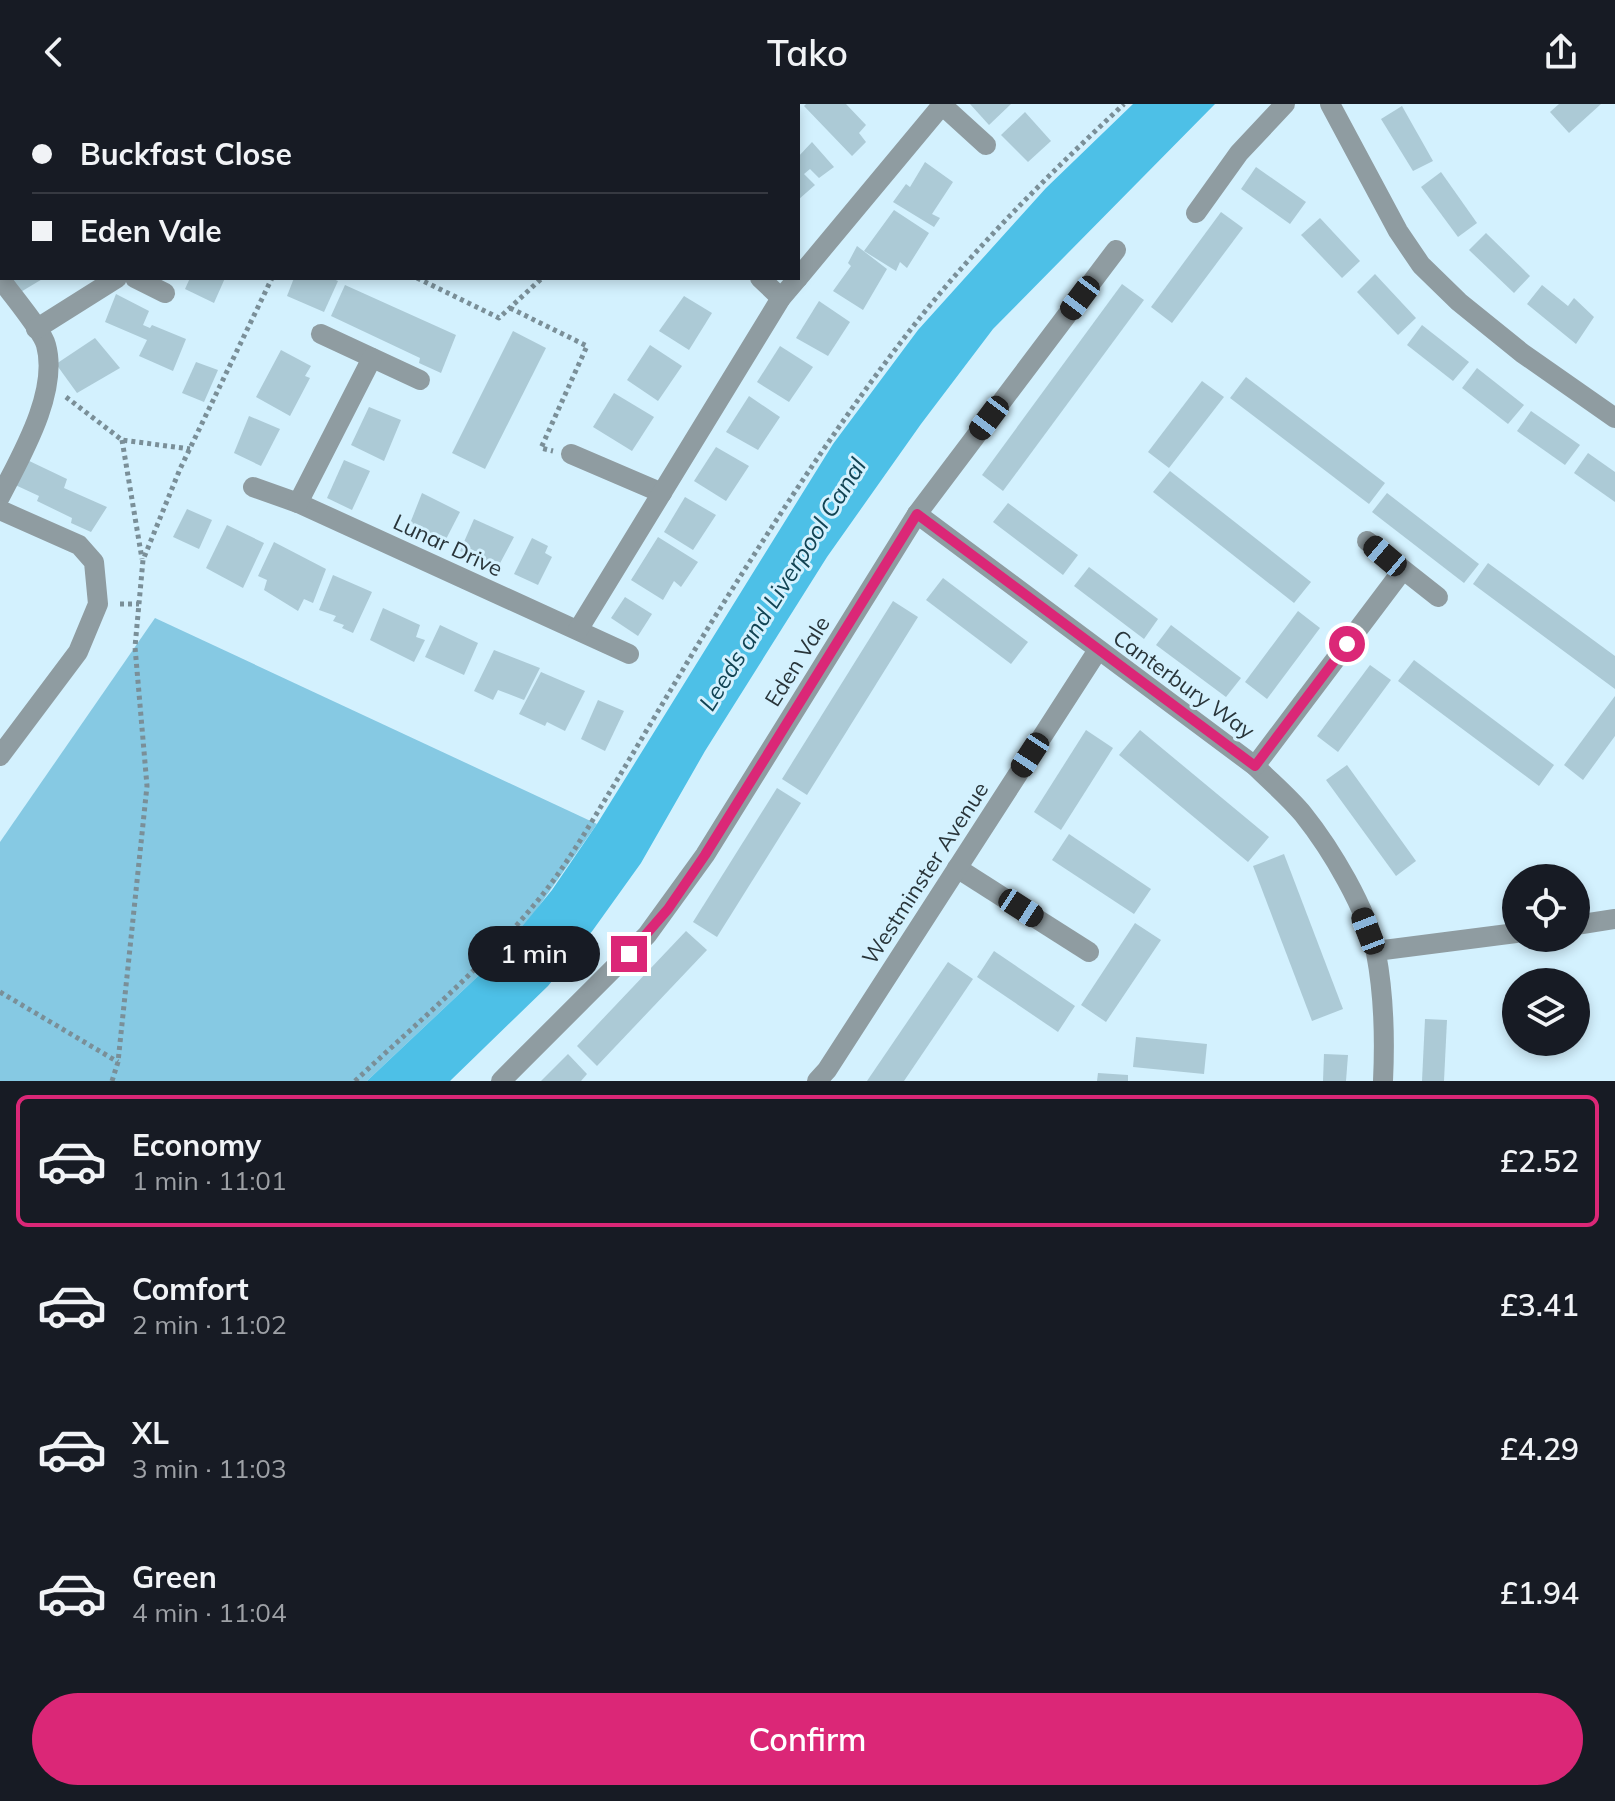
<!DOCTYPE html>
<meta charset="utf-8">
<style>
body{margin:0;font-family:Mulish,sans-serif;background:#20242c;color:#f1f3f6;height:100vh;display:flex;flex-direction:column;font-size:30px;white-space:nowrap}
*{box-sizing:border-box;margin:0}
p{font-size:26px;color:#9ea1a6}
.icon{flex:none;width:44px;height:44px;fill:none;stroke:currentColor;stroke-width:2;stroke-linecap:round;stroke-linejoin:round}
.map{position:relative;height:977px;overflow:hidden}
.details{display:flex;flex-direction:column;background:#171b24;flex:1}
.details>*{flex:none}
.hud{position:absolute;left:0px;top:0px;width:800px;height:176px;box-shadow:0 4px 12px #0003;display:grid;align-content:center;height:176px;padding:0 32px;background:#171b24}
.controls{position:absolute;left:1502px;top:760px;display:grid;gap:16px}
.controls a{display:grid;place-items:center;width:88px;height:88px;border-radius:50%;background:#171b24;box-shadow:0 4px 12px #0003;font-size:40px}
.end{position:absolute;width:36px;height:36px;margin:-18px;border:10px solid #db2777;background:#fff;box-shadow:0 0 0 4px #fff}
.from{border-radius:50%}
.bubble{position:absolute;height:56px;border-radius:28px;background:#171b24;box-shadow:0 4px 12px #0003;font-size:26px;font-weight:600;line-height:56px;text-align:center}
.car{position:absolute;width:24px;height:48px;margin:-24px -12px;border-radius:10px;box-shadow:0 0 6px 2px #0007;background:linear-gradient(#222 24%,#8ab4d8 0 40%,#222 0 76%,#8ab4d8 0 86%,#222 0)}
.hud b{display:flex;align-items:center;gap:28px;height:76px;font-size:30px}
.hud b+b{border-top:2px solid #363941}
.hud i{width:20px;height:20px;background:#f1f3f6}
ul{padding:14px 0 0;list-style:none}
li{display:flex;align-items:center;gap:24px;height:132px;margin:0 16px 12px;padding:0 16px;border:4px solid transparent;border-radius:12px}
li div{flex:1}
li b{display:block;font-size:30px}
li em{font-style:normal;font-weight:600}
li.selected{border-color:#db2777}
li>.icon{width:72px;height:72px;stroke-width:1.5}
.action{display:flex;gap:16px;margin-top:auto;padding:16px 32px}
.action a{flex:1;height:92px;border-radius:48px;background:#db2777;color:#fff;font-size:32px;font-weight:600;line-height:92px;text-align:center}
header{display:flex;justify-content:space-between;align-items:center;height:104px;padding:0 32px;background:#171b24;font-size:36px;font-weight:600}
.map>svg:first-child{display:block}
.green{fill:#86c9e3}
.water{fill:#4dc0e7}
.building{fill:#accad6}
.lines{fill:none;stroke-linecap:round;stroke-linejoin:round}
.path{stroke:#7a8f98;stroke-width:5;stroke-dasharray:4 4;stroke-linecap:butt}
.minor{stroke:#8f9ca1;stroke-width:20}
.route{stroke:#db2777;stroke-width:10}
.labels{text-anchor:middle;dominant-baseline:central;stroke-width:6;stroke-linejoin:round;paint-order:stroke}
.street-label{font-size:22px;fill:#29353a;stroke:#d3f1fe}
.water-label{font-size:24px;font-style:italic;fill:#124454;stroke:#d3f1fe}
</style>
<header><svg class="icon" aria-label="back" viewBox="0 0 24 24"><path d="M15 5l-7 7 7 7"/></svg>Tako<svg class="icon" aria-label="share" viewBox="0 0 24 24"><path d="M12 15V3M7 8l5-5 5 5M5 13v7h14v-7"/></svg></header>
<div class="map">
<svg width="1615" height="977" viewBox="0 0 1615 977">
<rect width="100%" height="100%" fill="#d3f1fe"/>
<!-- green -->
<polygon class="green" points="155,514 597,720 525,822 493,858 367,977 0,977 0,738"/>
<!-- water -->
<polygon class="water" points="1133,0 1215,0 993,225 921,320 827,453 705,647 641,759 593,826 548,882 450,977 367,977 493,858 552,786 597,720 833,340 918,226 1046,84"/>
<!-- building -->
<g class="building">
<polygon points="806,0 846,0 866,21 859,29 866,38 852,52 804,2"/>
<polygon points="970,0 1011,0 989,21"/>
<polygon points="1559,0 1601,0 1569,29 1550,8"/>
<polygon points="1402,2 1433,57 1413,67 1381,15"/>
<polygon points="1025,8 1051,37 1028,58 1001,31"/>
<polygon points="812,38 834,63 819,74 810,65 804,70 815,81 798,96 798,53"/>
<polygon points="925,58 953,78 932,110 940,114 934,123 893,98 906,80 910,83"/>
<polygon points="1256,63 1306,98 1290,120 1241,85"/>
<polygon points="1441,68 1477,119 1458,133 1421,83"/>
<polygon points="894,106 929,129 907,164 900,158 896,167 864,147"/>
<polygon points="1221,108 1243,124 1172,219 1151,203"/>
<polygon points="1320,114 1360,157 1342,174 1301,131"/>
<polygon points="1486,129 1530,172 1514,189 1469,146"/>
<polygon points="857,142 887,165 863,206 833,187 851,162 848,159"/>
<polygon points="1375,170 1416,214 1398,231 1357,188"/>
<polygon points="3,174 44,174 14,192"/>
<polygon points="190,174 225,174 214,199 185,185"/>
<polygon points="294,174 331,174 338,177 324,208 287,192"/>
<polygon points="1122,180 1144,196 1003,387 982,371"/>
<polygon points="345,181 456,231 441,269 419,259 420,254 331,212"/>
<polygon points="1542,181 1568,202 1574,194 1594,213 1576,240 1527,200"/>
<polygon points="116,190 149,207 143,221 150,224 152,221 186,235 173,267 139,252 147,236 105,218"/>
<polygon points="684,192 712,209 689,246 659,227"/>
<polygon points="819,197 850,218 828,252 796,234"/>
<polygon points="1422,221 1469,258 1453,277 1407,241"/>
<polygon points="513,227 546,244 485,365 452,349"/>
<polygon points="95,234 120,264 77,289 56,260"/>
<polygon points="650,241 682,262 658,297 627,276"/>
<polygon points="780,242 813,263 789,298 757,278"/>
<polygon points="281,246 311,262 305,272 310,274 290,312 256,293"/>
<polygon points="196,258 218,266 204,298 182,289"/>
<polygon points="1477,264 1524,301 1508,320 1462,284"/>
<polygon points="1246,273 1385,379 1369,400 1230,294"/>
<polygon points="1202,277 1224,293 1169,364 1148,348"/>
<polygon points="614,289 654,313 632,347 593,323"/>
<polygon points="749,292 780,313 758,346 726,328"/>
<polygon points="369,303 401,316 384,357 351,341"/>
<polygon points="1531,307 1580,341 1565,361 1517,327"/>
<polygon points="249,312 280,325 261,362 234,349"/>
<polygon points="716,343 749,362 726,397 694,377"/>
<polygon points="1588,349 1615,368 1615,398 1574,369"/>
<polygon points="23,354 67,375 64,384 107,403 91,428 71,419 72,414 37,397 39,392 11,379"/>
<polygon points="344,356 370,367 352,406 327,394"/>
<polygon points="1170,367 1311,478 1294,499 1153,388"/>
<polygon points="422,389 460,408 444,439 409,422"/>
<polygon points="1387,389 1479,460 1464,479 1372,408"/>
<polygon points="685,393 716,411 693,446 664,428"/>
<polygon points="1008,399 1078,451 1063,471 993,418"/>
<polygon points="187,405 212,416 199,445 173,433"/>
<polygon points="474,415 514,433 498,463 460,447"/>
<polygon points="227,421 264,439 243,484 206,464"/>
<polygon points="658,433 698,458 681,483 674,477 663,496 631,476"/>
<polygon points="532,434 548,442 545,449 552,453 538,481 514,470"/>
<polygon points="274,438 326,465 313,499 304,495 298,507 264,486 267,476 258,472"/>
<polygon points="1488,459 1615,552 1615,585 1473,480"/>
<polygon points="1089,463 1158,515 1144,535 1074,482"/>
<polygon points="333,471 372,488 353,529 342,524 344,521 333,517 336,512 319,506"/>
<polygon points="943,474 1028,538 1011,560 926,496"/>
<polygon points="625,493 652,510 638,532 611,514"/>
<polygon points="893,497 918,513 807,691 782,675"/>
<polygon points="383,504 420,521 416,533 425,536 414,558 370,536"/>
<polygon points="1298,507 1320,524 1267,595 1245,578"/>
<polygon points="440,521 478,539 464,571 425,553"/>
<polygon points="1171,521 1241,574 1226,593 1156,541"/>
<polygon points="494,546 540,564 524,596 498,586 493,596 474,587"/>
<polygon points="1414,556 1554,661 1539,682 1398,577"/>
<polygon points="1370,561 1391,576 1338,648 1317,632"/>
<polygon points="541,568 585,587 565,627 547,618 545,622 519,610"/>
<polygon points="1615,592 1615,632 1583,676 1564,661"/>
<polygon points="598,596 624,607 605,647 581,635"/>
<polygon points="1086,626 1113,644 1061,726 1034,708"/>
<polygon points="1140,626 1269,733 1248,758 1119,651"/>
<polygon points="1347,661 1416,757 1396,772 1326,676"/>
<polygon points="777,684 801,699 717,833 693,818"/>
<polygon points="1069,730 1151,785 1134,810 1052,756"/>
<polygon points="1284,750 1343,905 1312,917 1253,762"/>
<polygon points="1135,819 1161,836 1106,918 1081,901"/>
<polygon points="686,827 707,846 597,962 577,942"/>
<polygon points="994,847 1075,902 1058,928 977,873"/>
<polygon points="948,858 973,875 904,977 867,977"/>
<polygon points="1425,915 1447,916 1444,977 1422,977"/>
<polygon points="1136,933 1207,940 1204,970 1133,963"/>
<polygon points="568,950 587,970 581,977 541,977"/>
<polygon points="1324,950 1348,951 1346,977 1323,977"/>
<polygon points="1098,969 1128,971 1128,977 1097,977"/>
</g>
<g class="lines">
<!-- path -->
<g class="path">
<polyline points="373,2 375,0"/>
<polyline points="417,174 499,214 542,174"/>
<polyline points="510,204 587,242 541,344 553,347"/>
<polyline points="66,293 122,336 190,345"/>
<polyline points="122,336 142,455"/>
<polyline points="120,500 139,500"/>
<polyline points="0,888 118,958"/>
<polyline points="112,977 118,958 147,682 135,543 143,456 180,365 272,174"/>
<path d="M355,977C416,920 480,866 534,801C564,766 587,725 611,686C644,631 677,575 711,519C771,423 832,328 901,238C967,151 1045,74 1124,0"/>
</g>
<!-- minor -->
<g class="minor">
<polyline points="598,0 599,2"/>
<polyline points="941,0 986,41"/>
<polyline points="1330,0 1398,127 1421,161 1459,198 1522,249 1615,314"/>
<polyline points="573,2 575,0"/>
<polyline points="1196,109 1239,49 1285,0"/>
<path d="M0,174C10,189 42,226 46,241C59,288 21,352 0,393"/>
<polyline points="135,174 165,189"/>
<polyline points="760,174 781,194"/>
<polyline points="798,174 942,1"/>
<polyline points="36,225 117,174"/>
<polyline points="321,230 420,276"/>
<polyline points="571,350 662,389"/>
<polyline points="253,383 298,399 629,550"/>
<polyline points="298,399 372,254"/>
<polyline points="0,406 79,441 94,458 98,500 78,548 0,652"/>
<path d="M917,410L1255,662C1271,678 1289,693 1303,710C1331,745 1367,805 1376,849C1384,891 1385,935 1383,977"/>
<polyline points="1367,437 1438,493"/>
<polyline points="578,526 781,194 798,174"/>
<polyline points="1255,662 1402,467"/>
<polyline points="957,764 1089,848"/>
<polyline points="1576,821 1615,815"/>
<polyline points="1376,847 1516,829"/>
<polyline points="501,977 647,831 705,751 917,410 1116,146"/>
<polyline points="817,977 827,966 1098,546"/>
</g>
</g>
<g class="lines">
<!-- route -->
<polyline class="route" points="629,850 668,805 705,751 917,410 1255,662 1347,540"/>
</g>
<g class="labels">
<!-- street labels -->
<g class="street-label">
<text transform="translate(448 441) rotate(25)">Lunar Drive</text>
<text transform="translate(797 557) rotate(-58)">Eden Vale</text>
<text transform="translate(1184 580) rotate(36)">Canterbury Way</text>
<text transform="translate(925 769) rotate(-57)">Westminster Avenue</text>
</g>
<!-- water labels -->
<g class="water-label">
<text transform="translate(782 480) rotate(-58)">Leeds and Liverpool Canal</text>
</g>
</g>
</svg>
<div class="controls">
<a><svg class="icon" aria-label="locate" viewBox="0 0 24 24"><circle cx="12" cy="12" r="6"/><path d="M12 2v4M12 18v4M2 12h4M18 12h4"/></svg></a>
<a><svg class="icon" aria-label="layers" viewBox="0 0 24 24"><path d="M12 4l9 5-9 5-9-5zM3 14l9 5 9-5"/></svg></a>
</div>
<i class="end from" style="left:1347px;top:540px"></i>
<i class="end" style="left:629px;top:850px"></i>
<div class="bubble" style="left:468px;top:822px;width:132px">1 min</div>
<i class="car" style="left:1080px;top:194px;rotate:217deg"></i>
<i class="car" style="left:989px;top:314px;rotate:217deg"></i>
<i class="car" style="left:1385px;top:452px;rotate:310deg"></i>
<i class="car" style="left:1030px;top:651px;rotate:213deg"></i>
<i class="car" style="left:1021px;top:804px;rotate:123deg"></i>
<i class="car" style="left:1368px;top:827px;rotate:339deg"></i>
<div class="hud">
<b><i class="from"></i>Buckfast Close</b>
<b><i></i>Eden Vale</b>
</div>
</div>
<section class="details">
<ul>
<li class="selected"><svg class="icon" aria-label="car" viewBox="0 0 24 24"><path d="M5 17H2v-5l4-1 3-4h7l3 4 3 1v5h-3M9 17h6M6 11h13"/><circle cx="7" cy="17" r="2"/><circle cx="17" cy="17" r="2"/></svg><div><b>Economy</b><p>1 min · 11:01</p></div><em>£2.52</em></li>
<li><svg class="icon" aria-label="car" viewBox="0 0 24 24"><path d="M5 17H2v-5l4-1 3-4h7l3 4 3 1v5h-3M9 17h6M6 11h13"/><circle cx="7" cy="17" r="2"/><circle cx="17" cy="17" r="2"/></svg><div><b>Comfort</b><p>2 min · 11:02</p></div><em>£3.41</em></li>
<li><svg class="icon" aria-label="car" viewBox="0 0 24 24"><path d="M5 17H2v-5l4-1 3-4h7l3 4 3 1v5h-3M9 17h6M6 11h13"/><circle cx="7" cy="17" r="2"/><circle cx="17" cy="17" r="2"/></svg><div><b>XL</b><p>3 min · 11:03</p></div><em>£4.29</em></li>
<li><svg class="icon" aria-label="car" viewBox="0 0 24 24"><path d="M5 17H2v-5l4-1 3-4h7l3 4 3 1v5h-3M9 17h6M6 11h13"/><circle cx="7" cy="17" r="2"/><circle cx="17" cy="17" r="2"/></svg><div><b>Green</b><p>4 min · 11:04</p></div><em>£1.94</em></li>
</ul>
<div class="action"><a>Confirm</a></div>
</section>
